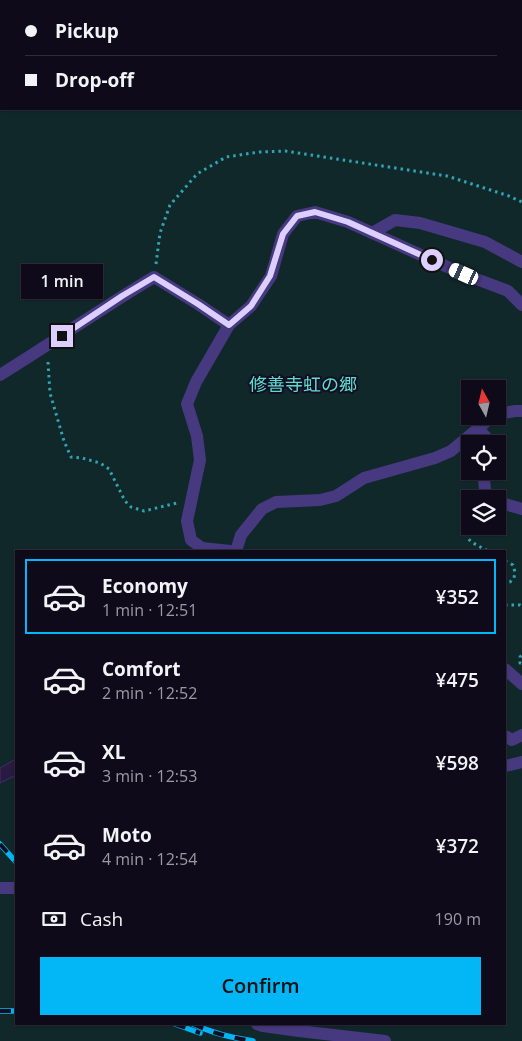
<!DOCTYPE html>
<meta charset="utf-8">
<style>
body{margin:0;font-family:"Open Sans","Noto Sans JP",sans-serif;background:#1d1827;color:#f1f3f6;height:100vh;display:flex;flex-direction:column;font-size:19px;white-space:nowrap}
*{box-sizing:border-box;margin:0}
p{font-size:16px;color:#9b9aa2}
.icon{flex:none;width:28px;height:28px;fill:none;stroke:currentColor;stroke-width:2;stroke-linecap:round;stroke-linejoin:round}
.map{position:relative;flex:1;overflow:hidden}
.side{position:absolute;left:15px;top:550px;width:491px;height:475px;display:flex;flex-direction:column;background:#0f0a1a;border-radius:0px;box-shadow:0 1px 4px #0004,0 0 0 1px #2f2b39}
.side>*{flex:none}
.hud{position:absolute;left:0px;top:0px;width:522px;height:110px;box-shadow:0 1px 4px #0004,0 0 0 1px #2f2b39;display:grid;align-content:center;height:110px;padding:0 25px;background:#0f0a1a}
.needle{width:32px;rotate:352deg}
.tools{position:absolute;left:461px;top:380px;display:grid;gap:10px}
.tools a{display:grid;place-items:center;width:45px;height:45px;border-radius:0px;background:#0f0a1a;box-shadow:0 1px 4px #0004,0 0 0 1px #2f2b39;font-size:25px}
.end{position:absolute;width:22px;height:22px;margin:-11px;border:6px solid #dccffe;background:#111;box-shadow:0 0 0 2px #111}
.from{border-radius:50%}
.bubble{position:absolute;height:35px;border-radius:0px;background:#0f0a1a;box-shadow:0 1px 4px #0004,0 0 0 1px #2f2b39;font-size:16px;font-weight:600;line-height:35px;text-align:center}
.car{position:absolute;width:15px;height:30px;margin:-15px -8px;border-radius:6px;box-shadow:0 0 4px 1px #0007;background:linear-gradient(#fff 24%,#345 0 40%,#fff 0 76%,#345 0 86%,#fff 0)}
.hud b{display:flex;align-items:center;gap:18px;height:48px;font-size:19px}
.hud b+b{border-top:1px solid #2f2b39}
.hud i{width:12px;height:12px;background:#f1f3f6}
ul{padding:9px 0 0;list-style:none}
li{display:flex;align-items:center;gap:15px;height:75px;margin:0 10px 8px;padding:0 15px;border:2px solid transparent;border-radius:0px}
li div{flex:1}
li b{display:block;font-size:19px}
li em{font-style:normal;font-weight:600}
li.active{border-color:#03b6f6}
li>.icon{width:45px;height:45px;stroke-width:1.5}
.pay{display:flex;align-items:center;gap:12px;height:55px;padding:0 25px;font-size:19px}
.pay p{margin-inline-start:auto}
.primary-button{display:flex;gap:10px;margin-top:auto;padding:10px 25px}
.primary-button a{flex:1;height:58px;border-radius:0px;background:#03b6f6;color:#111;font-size:20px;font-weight:600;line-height:58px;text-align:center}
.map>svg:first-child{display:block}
.green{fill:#11282b;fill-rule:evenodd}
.building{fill:#291a42;stroke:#442c6e}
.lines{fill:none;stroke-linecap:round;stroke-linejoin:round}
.path{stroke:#30a4b2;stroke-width:3;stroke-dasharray:2.5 4;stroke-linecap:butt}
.street{stroke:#473980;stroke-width:12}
.rail-casing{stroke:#03b6f6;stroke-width:5.5}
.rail{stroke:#140e22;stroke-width:4;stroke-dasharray:11;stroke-linecap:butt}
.route{stroke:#dccffe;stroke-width:6}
.labels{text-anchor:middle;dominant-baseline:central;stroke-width:4;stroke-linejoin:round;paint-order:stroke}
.park-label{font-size:18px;fill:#5cddd2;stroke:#140e22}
</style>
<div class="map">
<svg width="522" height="1041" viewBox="0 0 522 1041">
<rect width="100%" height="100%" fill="#140e22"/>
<!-- green -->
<path class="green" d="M0,0H522V1041H0ZM1,1H521V109H1ZM470,389H498V416H470ZM470,444H498V471H470ZM470,499H498V526H470ZM16,551H505V1024H16Z"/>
<!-- building -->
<polygon class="building" points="16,759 16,775 0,783 0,768"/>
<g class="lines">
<!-- path -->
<g class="path">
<polyline points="156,264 160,233 170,205 197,174 226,157 259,152 285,151 447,176 509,196 522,202"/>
<polyline points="48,362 50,393 64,441 71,457 82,458 100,463 109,469 125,501 131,507 144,511 177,503"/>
<path d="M470,521C459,540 474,543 488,551"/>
<polyline points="505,561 513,565 515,572 514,578 510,582 505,583"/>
<polyline points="505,605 520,605 522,606"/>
<polyline points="521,663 520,663 520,657 522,655"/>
</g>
<!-- street -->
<g class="street">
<polyline points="372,233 395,220 420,223 485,242 522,262"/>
<path d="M0,375C52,343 102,308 154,277L198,304L229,325"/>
<polyline points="498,414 515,411 522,411"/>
<polyline points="478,429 486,437 487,444"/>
<polyline points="486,499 484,479 487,471"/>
<polyline points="498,502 522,509"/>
<polyline points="230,551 202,548 191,540 187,521 200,460 197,436 187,404 196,382 229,325 251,306 271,276 283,234 297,216 315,212 348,222 463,274 508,291 522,305"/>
<polyline points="236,551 241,535 262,509 276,502 320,500 336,496 364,478 435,458 451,451 493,416"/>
<polyline points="505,669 522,684"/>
<polyline points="505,736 512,740 522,735"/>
<polyline points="505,766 522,762"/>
<polyline points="0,888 16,888"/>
<polyline points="257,1024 263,1026 299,1031 385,1041"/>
</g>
<defs>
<g id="rail">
<polyline points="0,844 16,862"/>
<polyline points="0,1011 16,1011"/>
<polyline points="175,1024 200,1033"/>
<path d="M193,1024C212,1033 232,1038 253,1041"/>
</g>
</defs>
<!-- rail casing -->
<use href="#rail" class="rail-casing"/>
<!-- rail -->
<use href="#rail" class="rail"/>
</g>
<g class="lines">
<!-- route -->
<polyline class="route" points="62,336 122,296 154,277 198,304 229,325 251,306 270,276 283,234 297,216 315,212 348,222 432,260"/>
</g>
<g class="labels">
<!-- park labels -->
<g class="park-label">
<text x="303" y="384">修善寺虹の郷</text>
</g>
</g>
</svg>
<div class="tools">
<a><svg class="needle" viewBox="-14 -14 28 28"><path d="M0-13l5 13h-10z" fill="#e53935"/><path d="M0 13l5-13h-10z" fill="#9b9aa2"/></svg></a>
<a><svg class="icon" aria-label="locate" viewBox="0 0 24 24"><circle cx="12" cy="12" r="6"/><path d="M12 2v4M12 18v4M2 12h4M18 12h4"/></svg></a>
<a><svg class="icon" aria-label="layers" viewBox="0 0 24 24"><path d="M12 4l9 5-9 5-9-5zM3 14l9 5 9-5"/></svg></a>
</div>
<i class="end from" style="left:432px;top:260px"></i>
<i class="end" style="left:62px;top:336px"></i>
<div class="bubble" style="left:21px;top:264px;width:82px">1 min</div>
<i class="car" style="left:464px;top:274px;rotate:294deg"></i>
<div class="hud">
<b><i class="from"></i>Pickup</b>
<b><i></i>Drop-off</b>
</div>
<section class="side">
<ul>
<li class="active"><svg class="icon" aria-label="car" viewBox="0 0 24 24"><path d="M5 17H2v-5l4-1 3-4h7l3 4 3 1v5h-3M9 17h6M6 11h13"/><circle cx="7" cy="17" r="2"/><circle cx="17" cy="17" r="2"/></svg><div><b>Economy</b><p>1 min · 12:51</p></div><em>¥352</em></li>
<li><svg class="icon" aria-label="car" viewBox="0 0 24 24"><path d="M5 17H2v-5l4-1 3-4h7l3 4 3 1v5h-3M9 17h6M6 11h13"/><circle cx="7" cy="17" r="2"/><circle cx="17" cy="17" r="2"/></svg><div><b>Comfort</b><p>2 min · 12:52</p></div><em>¥475</em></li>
<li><svg class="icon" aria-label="car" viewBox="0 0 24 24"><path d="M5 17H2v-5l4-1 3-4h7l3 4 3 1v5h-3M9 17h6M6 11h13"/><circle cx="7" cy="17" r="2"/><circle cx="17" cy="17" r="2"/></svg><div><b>XL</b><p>3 min · 12:53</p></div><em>¥598</em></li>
<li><svg class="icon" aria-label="car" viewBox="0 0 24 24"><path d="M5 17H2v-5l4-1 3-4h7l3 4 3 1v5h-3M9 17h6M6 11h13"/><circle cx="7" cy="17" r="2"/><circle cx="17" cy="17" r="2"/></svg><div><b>Moto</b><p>4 min · 12:54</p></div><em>¥372</em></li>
</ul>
<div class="pay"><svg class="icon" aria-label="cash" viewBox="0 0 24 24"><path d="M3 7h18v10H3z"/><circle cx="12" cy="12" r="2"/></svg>Cash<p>190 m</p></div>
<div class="primary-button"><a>Confirm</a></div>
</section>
</div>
